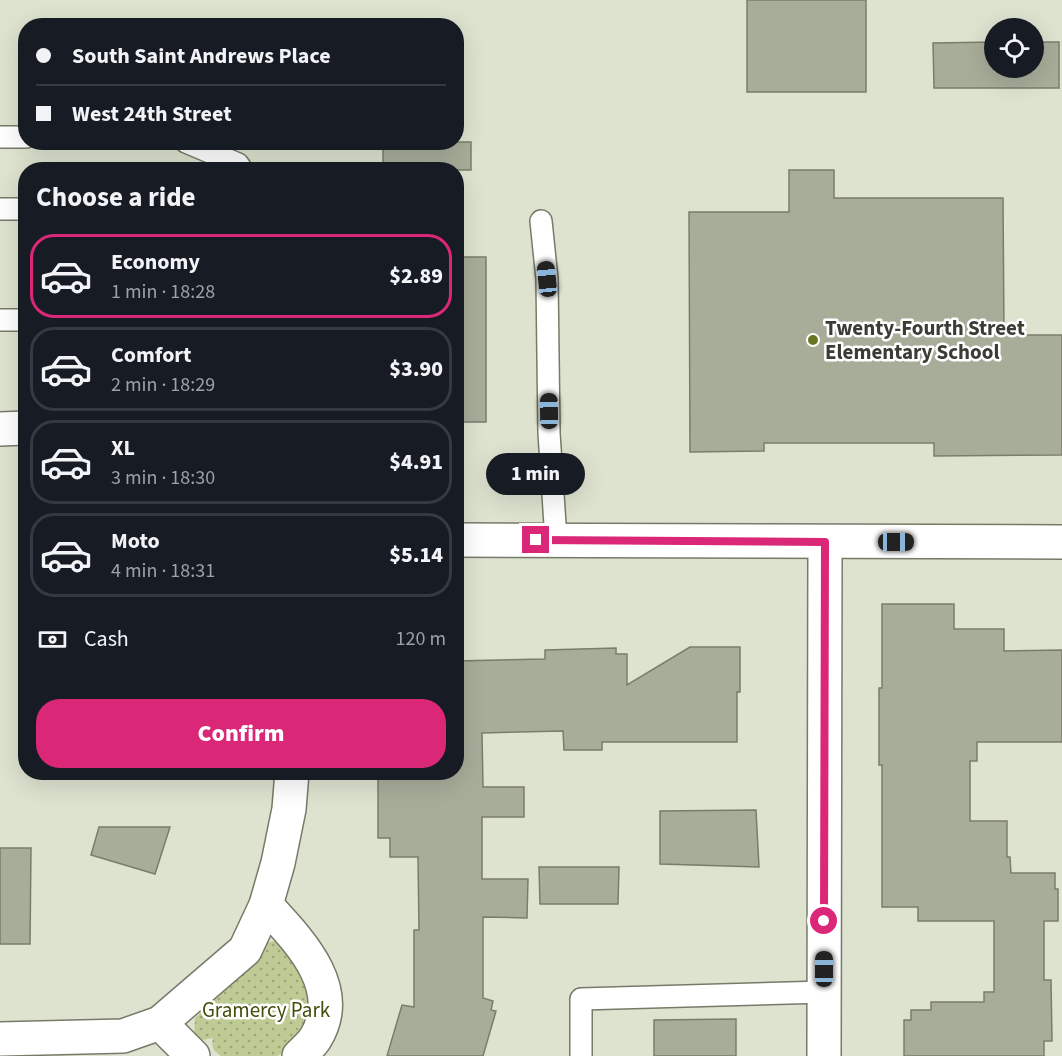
<!DOCTYPE html>
<meta charset="utf-8">
<style>
body{margin:0;font-family:"Source Sans 3",sans-serif;background:#20242c;color:#f1f3f6;height:100vh;display:flex;flex-direction:column;font-size:22px;white-space:nowrap}
*{box-sizing:border-box;margin:0}
p{font-size:20px;color:#9ea1a6}
.icon{flex:none;width:33px;height:33px;fill:none;stroke:currentColor;stroke-width:2;stroke-linecap:round;stroke-linejoin:round}
.map{position:relative;flex:1;overflow:hidden}
.sheet{position:absolute;left:18px;top:162px;width:446px;height:618px;display:flex;flex-direction:column;background:#171b24;border-radius:24px;box-shadow:0 6px 24px #0002}
.sheet>*{flex:none}
.hud{position:absolute;left:18px;top:18px;width:446px;height:132px;border-radius:24px;box-shadow:0 6px 24px #0002;display:grid;align-content:center;height:132px;padding:0 18px;background:#171b24}
.tools{position:absolute;left:984px;top:18px;display:grid;gap:12px}
.tools a{display:grid;place-items:center;width:60px;height:60px;border-radius:50%;background:#171b24;box-shadow:0 6px 24px #0002;font-size:30px}
.end{position:absolute;width:27px;height:27px;margin:-14px;border:8px solid #db2777;background:#fff;box-shadow:0 0 0 3px #fff}
.from{border-radius:50%}
.bubble{position:absolute;height:42px;border-radius:21px;background:#171b24;box-shadow:0 6px 24px #0002;font-size:20px;font-weight:800;line-height:42px;text-align:center}
.car{position:absolute;width:18px;height:36px;margin:-18px -9px;border-radius:8px;box-shadow:0 0 4px 2px #0007;background:linear-gradient(#222 24%,#8ab4d8 0 40%,#222 0 76%,#8ab4d8 0 86%,#222 0)}
.hud b{display:flex;align-items:center;gap:21px;height:57px;font-size:22px}
.hud b+b{border-top:2px solid #363941}
.hud i{width:15px;height:15px;background:#f1f3f6}
ul{padding:0;list-style:none}
li{display:flex;align-items:center;gap:18px;height:84px;margin:0 12px 9px;padding:0 6px;border:3px solid #363941;border-radius:24px}
li div{flex:1}
li b{display:block;font-size:22px}
li em{font-style:normal;font-weight:800}
li.current{border-color:#db2777}
li>.icon{width:54px;height:54px;stroke-width:1.5}
h2{padding:0 18px;font-size:27px;line-height:72px}
.pay{display:flex;align-items:center;gap:15px;height:66px;padding:0 18px;font-size:22px}
.pay p{margin-inline-start:auto}
.primary-button{display:flex;gap:12px;margin-top:auto;padding:12px 18px}
.primary-button a{flex:1;height:69px;border-radius:24px;background:#db2777;color:#fff;font-size:24px;font-weight:800;line-height:69px;text-align:center}
.map>svg:first-child{display:block}
.park{fill:url(#park-dots)}
.building{fill:#a8ad9a;stroke:#797d6b;stroke-width:1.5}
.lines{fill:none;stroke-linecap:round;stroke-linejoin:round}
.lane-casing{stroke:#767b69;stroke-width:24}
.street-casing{stroke:#767b69;stroke-width:36}
.lane{stroke:#fff;stroke-width:21}
.street{stroke:#fff;stroke-width:33}
.route{stroke:#db2777;stroke-width:8}
.poi-dot{fill:#687622;stroke:#fff;stroke-width:2}
.labels{text-anchor:middle;dominant-baseline:central;stroke-width:5;stroke-linejoin:round;paint-order:stroke}
.poi-label{font-size:21px;font-weight:bold;fill:#3b3d35;stroke:#fff;text-anchor:start}
.park-label{font-size:21px;fill:#444e0c;stroke:#fff}
</style>
<div class="map">
<svg width="1062" height="1056" viewBox="0 0 1062 1056">
<defs>
<pattern id="park-dots" width="8" height="8" patternUnits="userSpaceOnUse" patternTransform="scale(1.5)"><rect width="8" height="8" fill="#bfcb95"/><path d="M2 2h.1M6 6h.1" fill="none" stroke="#9ca67a" stroke-width="1.8" stroke-linecap="round"/></pattern>
</defs>
<rect width="100%" height="100%" fill="#dde3cf"/>
<!-- park -->
<path class="park" d="M279,940L314,991C307,1019 306,1042 277,1056H221C213,1051 211,1047 213,1038L203,1040L194,1037L195,1018L235,981L265,943Z"/>
<!-- building -->
<g class="building">
<rect x="747" y="0" width="119" height="92"/>
<polygon points="994,42 994,68 1034,68 1034,42 1059,42 1059,88 934,88 933,43"/>
<rect x="383" y="142" width="88" height="28"/>
<polygon points="789,170 834,170 834,198 1003,198 1004,335 1062,335 1062,455 934,456 934,443 764,443 764,451 690,452 689,212 789,212"/>
<rect x="456" y="257" width="30" height="165"/>
<polygon points="882,604 954,604 954,629 1004,629 1004,651 1062,650 1062,742 977,742 977,761 970,761 970,821 1007,821 1007,857 1010,857 1011,873 1055,873 1055,889 1058,889 1058,921 1044,921 1044,980 1051,980 1052,1041 1044,1041 1044,1056 904,1056 904,1020 911,1020 911,1010 931,1010 931,1002 984,1002 984,992 994,992 994,921 918,921 918,907 882,907 882,765 879,765 879,688 882,688"/>
<polygon points="690,647 740,647 740,692 737,692 737,742 602,742 602,750 564,750 563,731 482,733 483,787 524,787 524,817 482,817 482,879 528,879 527,918 483,917 483,998 493,1001 491,1010 496,1011 483,1056 387,1056 402,1005 414,1007 414,930 419,930 418,857 390,857 390,838 378,838 378,772 456,772 456,661 545,659 545,650 616,648 616,654 627,654 627,685"/>
<polygon points="756,810 759,867 660,864 660,811"/>
<polygon points="99,827 170,827 155,874 91,855"/>
<polygon points="0,848 31,848 30,944 0,944"/>
<polygon points="539,867 619,867 618,904 540,904"/>
<polygon points="736,1019 736,1056 654,1056 654,1020"/>
</g>
<g class="lines">
<defs>
<g id="lane">
<polyline points="0,137 26,137"/>
<polyline points="186,142 238,164 242,170"/>
<polyline points="0,209 26,209"/>
<polyline points="541,221 547,279 549,433 556,540"/>
<polyline points="0,320 26,320"/>
<polyline points="581,1056 581,999 824,992"/>
</g>
<g id="street">
<polyline points="0,429 26,428"/>
<polyline points="456,540 1062,542"/>
<path d="M266,905C298,940 347,988 315,1039C311,1045 304,1051 299,1056"/>
<polyline points="160,1023 193,1056"/>
<polyline points="0,1039 123,1036 160,1023 245,950 266,905 278,863 289,809 292,772"/>
<polyline points="824,1056 825,542"/>
</g>
</defs>
<!-- lane casing -->
<use href="#lane" class="lane-casing"/>
<!-- street casing -->
<use href="#street" class="street-casing"/>
<!-- lane -->
<use href="#lane" class="lane"/>
<!-- street -->
<use href="#street" class="street"/>
</g>
<g class="lines">
<!-- route -->
<polyline class="route" points="536,540 825,542 824,921"/>
</g>
<!-- markers -->
<circle class="poi-dot" cx="813" cy="340" r="6"/>
<g class="labels">
<!-- poi labels -->
<g class="poi-label">
<text x="825" y="328">Twenty-Fourth Street<tspan x="825" dy="24">Elementary School</tspan></text>
</g>
<!-- park labels -->
<g class="park-label">
<text x="266" y="1010">Gramercy Park</text>
</g>
</g>
</svg>
<div class="tools">
<a><svg class="icon" aria-label="locate" viewBox="0 0 24 24"><circle cx="12" cy="12" r="6"/><path d="M12 2v4M12 18v4M2 12h4M18 12h4"/></svg></a>
</div>
<i class="end from" style="left:824px;top:921px"></i>
<i class="end" style="left:536px;top:540px"></i>
<div class="bubble" style="left:486px;top:453px;width:99px">1 min</div>
<i class="car" style="left:547px;top:279px;rotate:354deg"></i>
<i class="car" style="left:549px;top:411px;rotate:359deg"></i>
<i class="car" style="left:896px;top:542px;rotate:90deg"></i>
<i class="car" style="left:824px;top:969px;rotate:0deg"></i>
<div class="hud">
<b><i class="from"></i>South Saint Andrews Place</b>
<b><i></i>West 24th Street</b>
</div>
<section class="sheet">
<h2>Choose a ride</h2>
<ul>
<li class="current"><svg class="icon" aria-label="car" viewBox="0 0 24 24"><path d="M5 17H2v-5l4-1 3-4h7l3 4 3 1v5h-3M9 17h6M6 11h13"/><circle cx="7" cy="17" r="2"/><circle cx="17" cy="17" r="2"/></svg><div><b>Economy</b><p>1 min · 18:28</p></div><em>$2.89</em></li>
<li><svg class="icon" aria-label="car" viewBox="0 0 24 24"><path d="M5 17H2v-5l4-1 3-4h7l3 4 3 1v5h-3M9 17h6M6 11h13"/><circle cx="7" cy="17" r="2"/><circle cx="17" cy="17" r="2"/></svg><div><b>Comfort</b><p>2 min · 18:29</p></div><em>$3.90</em></li>
<li><svg class="icon" aria-label="car" viewBox="0 0 24 24"><path d="M5 17H2v-5l4-1 3-4h7l3 4 3 1v5h-3M9 17h6M6 11h13"/><circle cx="7" cy="17" r="2"/><circle cx="17" cy="17" r="2"/></svg><div><b>XL</b><p>3 min · 18:30</p></div><em>$4.91</em></li>
<li><svg class="icon" aria-label="car" viewBox="0 0 24 24"><path d="M5 17H2v-5l4-1 3-4h7l3 4 3 1v5h-3M9 17h6M6 11h13"/><circle cx="7" cy="17" r="2"/><circle cx="17" cy="17" r="2"/></svg><div><b>Moto</b><p>4 min · 18:31</p></div><em>$5.14</em></li>
</ul>
<div class="pay"><svg class="icon" aria-label="cash" viewBox="0 0 24 24"><path d="M3 7h18v10H3z"/><circle cx="12" cy="12" r="2"/></svg>Cash<p>120 m</p></div>
<div class="primary-button"><a>Confirm</a></div>
</section>
</div>
